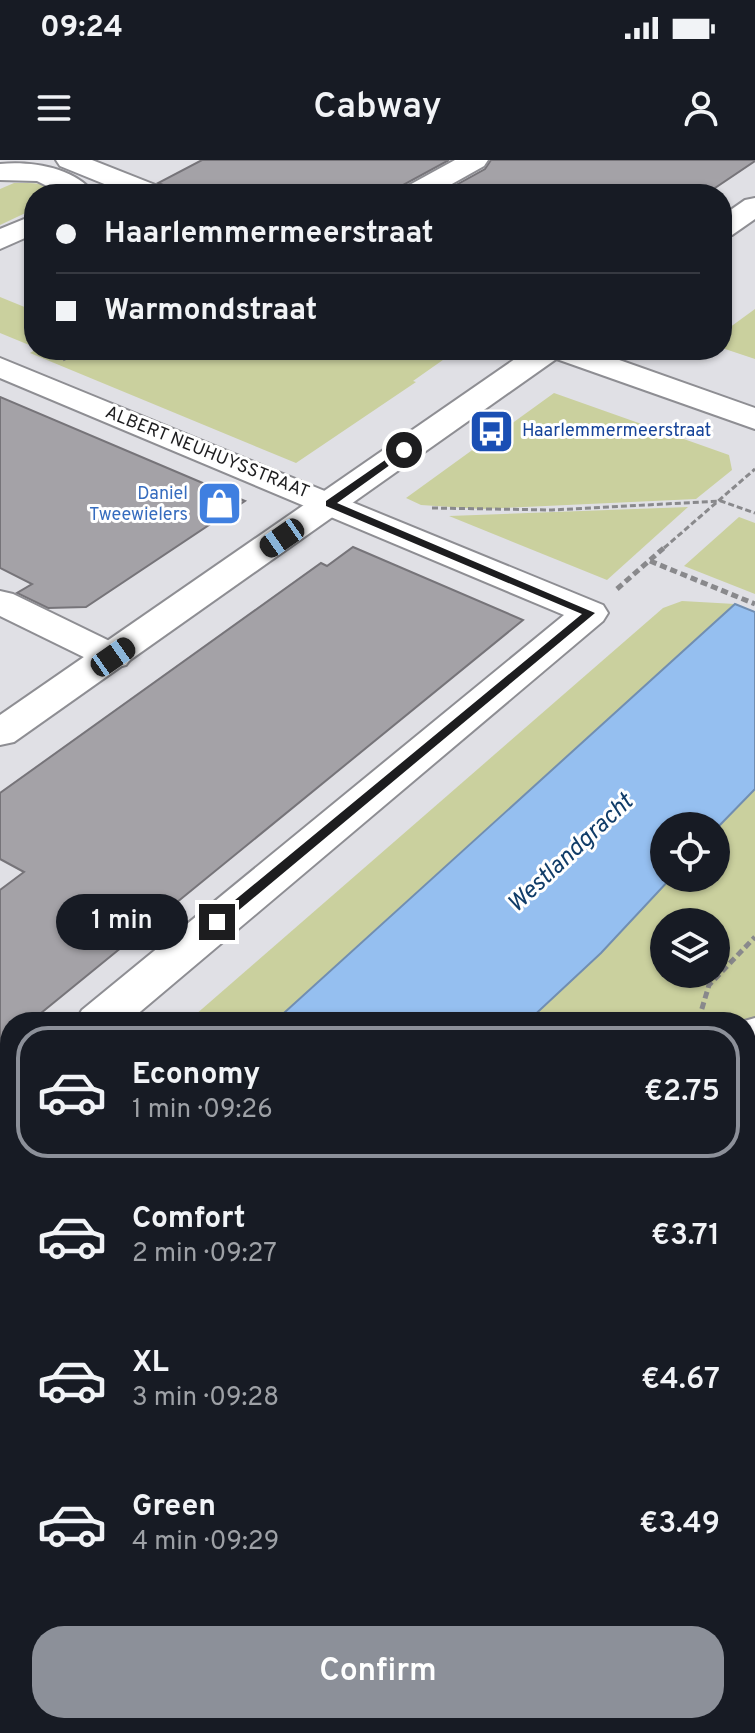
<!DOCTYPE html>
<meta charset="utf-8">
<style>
body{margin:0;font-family:Overpass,sans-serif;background:#242831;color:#f1f3f6;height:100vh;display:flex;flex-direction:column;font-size:30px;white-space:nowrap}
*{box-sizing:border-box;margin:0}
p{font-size:26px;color:#9ea1a6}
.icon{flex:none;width:44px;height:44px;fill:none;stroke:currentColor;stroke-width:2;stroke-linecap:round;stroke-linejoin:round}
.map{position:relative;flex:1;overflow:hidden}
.sheet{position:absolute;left:0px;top:852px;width:756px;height:722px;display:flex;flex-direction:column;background:#171b24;border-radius:32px 32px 0 0;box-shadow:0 2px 6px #0004}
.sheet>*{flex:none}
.hud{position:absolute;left:24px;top:24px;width:708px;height:176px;border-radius:32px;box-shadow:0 2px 6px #0004;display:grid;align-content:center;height:176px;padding:0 32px;background:#171b24}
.buttons{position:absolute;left:650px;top:652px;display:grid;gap:16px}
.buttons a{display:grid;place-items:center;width:80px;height:80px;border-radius:50%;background:#171b24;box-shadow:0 2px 6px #0004;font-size:40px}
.end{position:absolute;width:36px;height:36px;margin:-18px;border:10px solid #1d1d1f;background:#fff;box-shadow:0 0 0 4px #fff}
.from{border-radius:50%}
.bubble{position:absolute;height:56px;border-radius:28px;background:#171b24;box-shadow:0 2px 6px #0004;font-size:26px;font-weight:600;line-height:56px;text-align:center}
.car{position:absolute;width:24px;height:48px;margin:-24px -12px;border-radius:10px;box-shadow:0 0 6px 2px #0007;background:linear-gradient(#222 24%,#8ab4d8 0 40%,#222 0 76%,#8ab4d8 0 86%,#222 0)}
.hud b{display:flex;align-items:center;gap:28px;height:76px;font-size:30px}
.hud b+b{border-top:2px solid #363941}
.hud i{width:20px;height:20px;background:#f1f3f6}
ul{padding:14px 0 0;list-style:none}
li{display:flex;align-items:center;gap:24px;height:132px;margin:0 16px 12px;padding:0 16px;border:4px solid transparent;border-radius:32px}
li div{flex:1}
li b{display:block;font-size:30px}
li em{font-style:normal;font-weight:600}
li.selected{border-color:#8c9099}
li>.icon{width:72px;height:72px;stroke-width:1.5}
.button{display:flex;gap:16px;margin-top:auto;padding:16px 32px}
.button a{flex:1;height:92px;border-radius:32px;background:#8c9099;color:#fff;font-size:32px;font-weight:600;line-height:92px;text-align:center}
.status{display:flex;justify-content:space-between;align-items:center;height:56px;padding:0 40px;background:#171b24;direction:ltr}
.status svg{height:22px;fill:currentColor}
header{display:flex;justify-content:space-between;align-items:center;height:104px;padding:0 32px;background:#171b24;font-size:36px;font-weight:600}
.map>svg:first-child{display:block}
.green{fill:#cad09e;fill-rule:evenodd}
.water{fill:#95bff0;stroke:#718eb1;stroke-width:2}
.building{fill:#a4a2a7;stroke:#767479;stroke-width:2}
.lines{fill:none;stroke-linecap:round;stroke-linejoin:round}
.pedestrian-casing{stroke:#8e8e93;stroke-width:4}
.minor-casing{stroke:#8e8e93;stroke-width:4}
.secondary-casing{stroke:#8e8e93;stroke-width:4}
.path-far2{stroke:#89898c;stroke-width:3;stroke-dasharray:6 3;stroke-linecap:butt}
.path-far1{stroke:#89898c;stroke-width:5;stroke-dasharray:7 4;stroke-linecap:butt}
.path{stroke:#89898c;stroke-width:6;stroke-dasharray:10 5;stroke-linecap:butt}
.pedestrian{fill:#fff;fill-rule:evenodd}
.minor{fill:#fff;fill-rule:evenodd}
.secondary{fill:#fff;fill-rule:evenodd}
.route{fill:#1d1d1f}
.labels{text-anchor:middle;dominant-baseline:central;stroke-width:6;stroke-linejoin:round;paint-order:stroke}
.far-transit-label{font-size:18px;fill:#164399;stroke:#fff;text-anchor:start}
.far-street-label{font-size:18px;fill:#1d1d1f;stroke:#fff}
.far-shop-label{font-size:18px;fill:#366cbe;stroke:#fff;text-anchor:end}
.water-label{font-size:24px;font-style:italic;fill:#103c68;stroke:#fff}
</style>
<div class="status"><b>09:24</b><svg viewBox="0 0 49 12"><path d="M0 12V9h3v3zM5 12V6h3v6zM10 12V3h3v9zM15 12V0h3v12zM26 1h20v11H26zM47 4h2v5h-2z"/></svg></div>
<header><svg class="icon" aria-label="menu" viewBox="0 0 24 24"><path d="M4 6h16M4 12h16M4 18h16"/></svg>Cabway<svg class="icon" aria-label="person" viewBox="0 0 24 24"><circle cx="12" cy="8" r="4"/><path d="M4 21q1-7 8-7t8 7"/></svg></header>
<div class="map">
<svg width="755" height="1573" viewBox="0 0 755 1573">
<rect width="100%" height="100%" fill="#e0e0e5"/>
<!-- green -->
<g class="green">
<path d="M14,23C31,23 50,22 63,34H34V49L0,65V29Z"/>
<polygon points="0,137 27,148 34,145 34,187 0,173"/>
<polygon points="755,149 755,199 722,188 722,173"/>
<polygon points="35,190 436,190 450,195 413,221 416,222 296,303 30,193"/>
<polygon points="554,233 729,295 732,310 696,339 481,349 421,345 406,338 482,283 491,287 510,274 503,270"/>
<polygon points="688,347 607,420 449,356"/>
<polygon points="739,357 755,363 755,434 684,406"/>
<polygon points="682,441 735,444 274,862 187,862 663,448"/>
<path d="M755,629V1306L746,1313V862H527L671,718H716V669ZM664,762H716V814H664Z"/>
<polygon points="10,1016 10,1100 0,1109 0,1025"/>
<polygon points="10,1392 10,1564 432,1564 421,1573 0,1573 0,1402"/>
<polygon points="755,1412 755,1573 546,1573 557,1564 746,1564 746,1418"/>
</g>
<!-- water -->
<g class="water">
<polygon points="735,444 755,452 755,629 716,669 716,666 664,666 664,718 671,718 601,793 527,862 274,862"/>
<polygon points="10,1100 10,1396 0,1407 0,1109"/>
<polygon points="755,1306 755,1412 746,1418 746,1313"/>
<polygon points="432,1564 557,1564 546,1573 421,1573"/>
</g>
<!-- building -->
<g class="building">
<polygon points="202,0 449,0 403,25 397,34 170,34 166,26 158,23"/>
<polygon points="491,0 755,0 755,1 706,34 440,34 485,9"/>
<polygon points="0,237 191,318 245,341 86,447 48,448 17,433 32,424 0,408"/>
<polygon points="353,387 523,460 30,862 10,862 10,878 0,886 0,730 24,712 0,699 0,633 321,403 327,406"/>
</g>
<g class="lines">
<defs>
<g id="pedestrian">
<polygon points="755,858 755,889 746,891 746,862 741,862"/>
<polygon points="10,1437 10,1488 0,1492 0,1441"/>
</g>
<g id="minor">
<polygon points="56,0 92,0 163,28 167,34 129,34 60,6"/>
<polygon points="455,0 488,0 484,6 434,34 400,34 404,28"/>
<path d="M0,4C30,1 75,7 94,34H63L37,21L0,20Z"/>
<polygon points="34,55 34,74 0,89 0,69"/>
<polygon points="547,190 591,190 755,248 755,269 551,197"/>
<polygon points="0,198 603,445 608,453 603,461 128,862 75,862 82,850 564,455 0,218"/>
<polygon points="0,431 13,434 126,489 132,497 126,505 113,508 100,505 0,456"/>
<polygon points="10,918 10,960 0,963 0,921"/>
</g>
<g id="secondary">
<polygon points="755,38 755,59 732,75 722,77 722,56 745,40"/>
<polygon points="528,190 563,190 559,197 14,582 0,585 0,555"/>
</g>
</defs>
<!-- pedestrian casing -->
<use href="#pedestrian" class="pedestrian-casing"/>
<!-- minor casing -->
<use href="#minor" class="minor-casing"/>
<!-- secondary casing -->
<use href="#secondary" class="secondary-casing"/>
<!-- path-far2 -->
<g class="path-far2">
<polyline points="63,200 82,190"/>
<polyline points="432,348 552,350 721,341 755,353"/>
<polyline points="664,388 755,309"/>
</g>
<!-- path-far1 -->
<g class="path-far1">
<polyline points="650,401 755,444"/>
<polyline points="617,429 666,386"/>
<polyline points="700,855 723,855"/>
<polyline points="686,862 700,855 709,825 755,777"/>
</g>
<!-- path -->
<g class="path">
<polyline points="746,1168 755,1161"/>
<polyline points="240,1573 255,1564"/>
</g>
<!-- pedestrian -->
<use href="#pedestrian" class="pedestrian"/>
<!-- minor -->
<use href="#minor" class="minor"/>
<!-- secondary -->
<use href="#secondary" class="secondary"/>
</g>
<!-- route -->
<polygon class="route" points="404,287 408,292 337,343 595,453 221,765 212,765 212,759 582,454 326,346 326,341"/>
<!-- icons -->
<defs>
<symbol id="bus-square" viewBox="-11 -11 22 22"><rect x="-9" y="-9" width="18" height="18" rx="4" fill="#1a4fb4" stroke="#fff"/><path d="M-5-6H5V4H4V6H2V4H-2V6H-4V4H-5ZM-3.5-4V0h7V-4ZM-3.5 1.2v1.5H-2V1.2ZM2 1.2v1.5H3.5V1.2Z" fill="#fff"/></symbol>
<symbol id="shop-square" viewBox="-11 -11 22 22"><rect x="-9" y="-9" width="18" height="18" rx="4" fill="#3f7fe0" stroke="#fff"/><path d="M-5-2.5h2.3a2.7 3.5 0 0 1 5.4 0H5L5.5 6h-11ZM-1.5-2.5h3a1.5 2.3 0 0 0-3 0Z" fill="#fff"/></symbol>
</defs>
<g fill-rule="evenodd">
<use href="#bus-square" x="466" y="246" width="51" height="51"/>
<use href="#shop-square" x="194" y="318" width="51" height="51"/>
</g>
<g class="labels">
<!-- far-transit labels -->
<g class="far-transit-label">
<text x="522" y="271">Haarlemmermeerstraat</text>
</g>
<!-- far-street labels -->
<g class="far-street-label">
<text transform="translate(207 293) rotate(22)">ALBERT NEUHUYSSTRAAT</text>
</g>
<!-- far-shop labels -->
<g class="far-shop-label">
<text x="188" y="334">Daniel<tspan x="188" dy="21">Tweewielers</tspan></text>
</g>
<!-- water labels -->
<g class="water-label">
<text transform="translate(571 694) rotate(-43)">Westlandgracht</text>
</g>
</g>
</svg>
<div class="buttons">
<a><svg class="icon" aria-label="locate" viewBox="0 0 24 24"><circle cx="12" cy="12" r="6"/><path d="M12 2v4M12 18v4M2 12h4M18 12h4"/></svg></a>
<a><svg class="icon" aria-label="layers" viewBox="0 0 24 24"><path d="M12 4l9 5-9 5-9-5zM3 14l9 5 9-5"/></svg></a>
</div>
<i class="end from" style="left:404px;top:290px"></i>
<i class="end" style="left:217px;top:762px"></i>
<div class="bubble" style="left:56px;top:734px;width:132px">1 min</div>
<i class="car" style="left:282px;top:378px;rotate:235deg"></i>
<i class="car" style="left:113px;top:497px;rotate:55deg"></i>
<div class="hud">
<b><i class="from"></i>Haarlemmermeerstraat</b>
<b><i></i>Warmondstraat</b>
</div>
<section class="sheet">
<ul>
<li class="selected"><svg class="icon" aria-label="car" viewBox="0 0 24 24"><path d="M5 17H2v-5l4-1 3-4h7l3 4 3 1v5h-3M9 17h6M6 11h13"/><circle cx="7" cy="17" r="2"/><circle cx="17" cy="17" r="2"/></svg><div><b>Economy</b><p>1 min · 09:26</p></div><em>€2.75</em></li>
<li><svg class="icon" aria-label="car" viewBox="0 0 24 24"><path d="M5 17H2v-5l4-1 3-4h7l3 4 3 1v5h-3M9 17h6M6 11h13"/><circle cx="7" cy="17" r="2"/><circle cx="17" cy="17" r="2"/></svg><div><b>Comfort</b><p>2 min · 09:27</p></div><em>€3.71</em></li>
<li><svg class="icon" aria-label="car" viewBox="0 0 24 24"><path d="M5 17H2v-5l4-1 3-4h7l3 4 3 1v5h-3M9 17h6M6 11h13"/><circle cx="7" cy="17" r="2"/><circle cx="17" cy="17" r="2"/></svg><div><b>XL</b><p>3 min · 09:28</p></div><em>€4.67</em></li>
<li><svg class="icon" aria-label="car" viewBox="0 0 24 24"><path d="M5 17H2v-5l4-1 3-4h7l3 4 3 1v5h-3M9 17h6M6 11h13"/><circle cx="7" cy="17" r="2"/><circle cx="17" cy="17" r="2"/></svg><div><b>Green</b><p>4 min · 09:29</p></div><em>€3.49</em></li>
</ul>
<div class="button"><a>Confirm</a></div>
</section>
</div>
